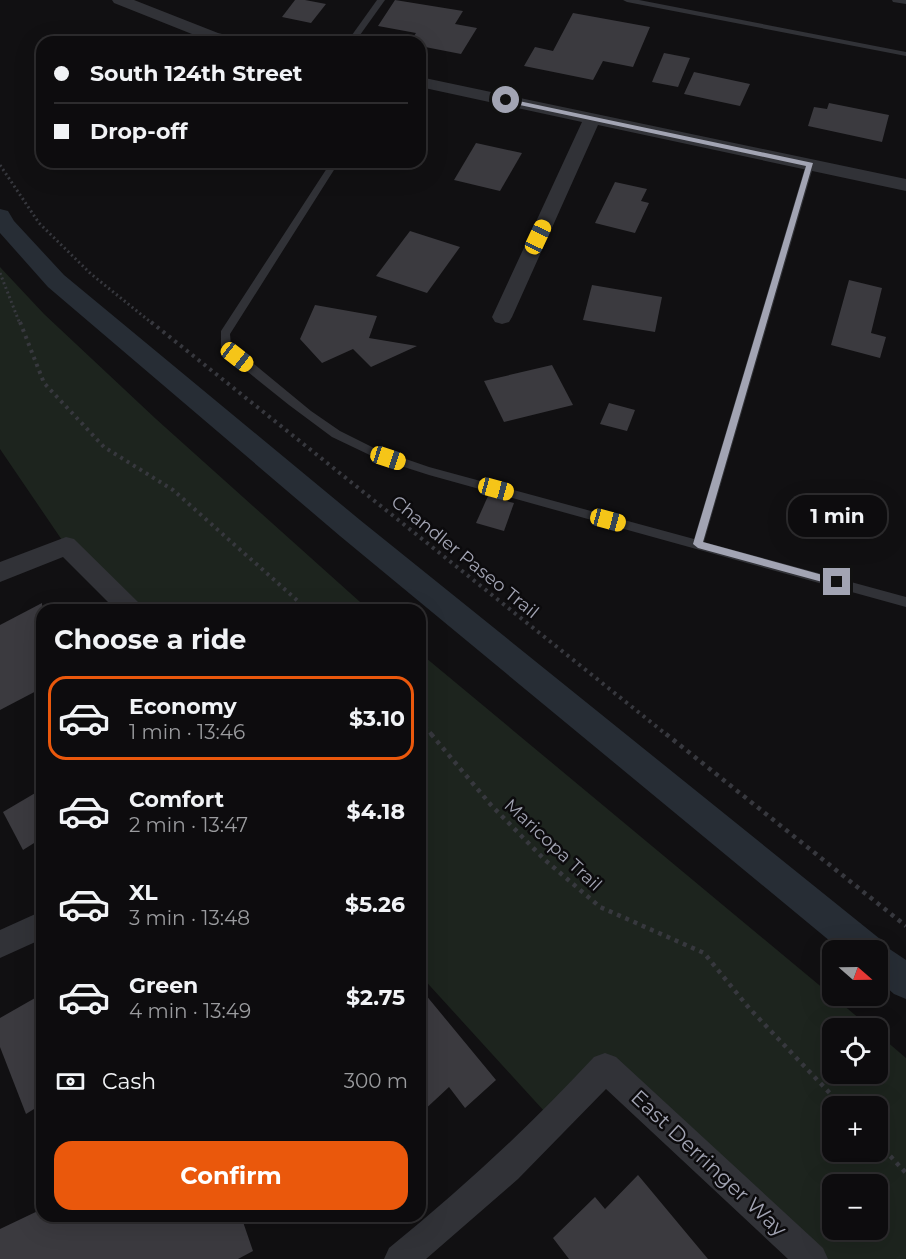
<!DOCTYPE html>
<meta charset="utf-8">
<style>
body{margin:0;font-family:Montserrat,sans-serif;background:#1b1a1c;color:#f1f3f6;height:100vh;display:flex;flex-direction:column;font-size:22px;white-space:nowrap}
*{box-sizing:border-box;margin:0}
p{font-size:20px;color:#9a9b9e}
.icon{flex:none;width:33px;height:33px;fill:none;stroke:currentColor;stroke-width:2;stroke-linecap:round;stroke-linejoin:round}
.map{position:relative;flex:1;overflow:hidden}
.drawer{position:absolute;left:36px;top:604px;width:390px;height:618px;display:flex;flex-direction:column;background:#0d0c0e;border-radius:18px;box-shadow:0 6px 24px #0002,0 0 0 2px #2d2c2e}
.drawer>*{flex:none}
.banner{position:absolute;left:36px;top:36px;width:390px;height:132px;border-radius:18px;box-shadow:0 6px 24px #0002,0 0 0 2px #2d2c2e;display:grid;align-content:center;height:132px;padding:0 18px;background:#0d0c0e}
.needle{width:39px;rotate:110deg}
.tools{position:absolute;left:822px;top:940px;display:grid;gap:12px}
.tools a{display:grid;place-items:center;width:66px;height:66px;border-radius:12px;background:#0d0c0e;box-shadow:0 6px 24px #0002,0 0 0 2px #2d2c2e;font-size:30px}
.end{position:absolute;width:27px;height:27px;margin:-14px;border:8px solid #a2a4b3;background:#111;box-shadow:0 0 0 3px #111}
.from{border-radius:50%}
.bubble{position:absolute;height:42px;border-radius:18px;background:#0d0c0e;box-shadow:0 6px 24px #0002,0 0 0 2px #2d2c2e;font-size:20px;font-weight:700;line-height:42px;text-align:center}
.car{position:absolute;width:18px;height:36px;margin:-18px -9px;border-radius:8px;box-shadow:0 0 4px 2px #0007;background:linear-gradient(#f5c518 24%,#345 0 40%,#f5c518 0 76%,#345 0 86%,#f5c518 0)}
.banner b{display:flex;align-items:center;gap:21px;height:57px;font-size:22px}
.banner b+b{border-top:2px solid #2d2c2e}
.banner i{width:15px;height:15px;background:#f1f3f6}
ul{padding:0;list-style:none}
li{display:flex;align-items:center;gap:18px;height:84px;margin:0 12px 9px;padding:0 6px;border:3px solid transparent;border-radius:18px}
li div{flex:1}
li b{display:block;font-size:22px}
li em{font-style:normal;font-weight:700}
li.on{border-color:#ea580c}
li>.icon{width:54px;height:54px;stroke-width:1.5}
h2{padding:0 18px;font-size:27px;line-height:72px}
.pay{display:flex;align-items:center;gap:15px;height:66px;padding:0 18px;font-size:22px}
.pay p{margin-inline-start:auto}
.action{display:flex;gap:12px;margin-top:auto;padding:12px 18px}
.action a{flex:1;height:69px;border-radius:18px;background:#ea580c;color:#fff;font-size:24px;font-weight:700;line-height:69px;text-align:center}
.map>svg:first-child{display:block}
.green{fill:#1d241e;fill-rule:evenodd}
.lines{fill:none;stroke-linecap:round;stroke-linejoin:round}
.canal{fill:#272d35;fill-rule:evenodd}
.building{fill:#3b3a3f}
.path-far2{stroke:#37383e;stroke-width:3;stroke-dasharray:2 3;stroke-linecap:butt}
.path-far1{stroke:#37383e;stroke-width:4;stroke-dasharray:3 4.5;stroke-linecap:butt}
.path{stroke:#37383e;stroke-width:4.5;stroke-dasharray:4 5;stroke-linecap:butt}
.lane{fill:#313237;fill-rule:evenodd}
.street{fill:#313237;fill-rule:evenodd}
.route{fill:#a2a4b3}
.labels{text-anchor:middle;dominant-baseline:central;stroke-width:5;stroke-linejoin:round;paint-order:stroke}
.street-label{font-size:18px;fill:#a2a4b3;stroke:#0c0b0d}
.near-street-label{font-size:21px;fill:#a2a4b3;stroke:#0c0b0d}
</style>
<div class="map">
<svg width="906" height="1259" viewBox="0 0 906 1259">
<rect width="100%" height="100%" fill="#111012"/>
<!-- green -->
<g class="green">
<polygon points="0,267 44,314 156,419 369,610 131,610 66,546 0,449"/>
<path d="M420,653L872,1029H832V1074H878V1034L906,1058V1259H812L605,1068L555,1123L420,975ZM832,1107H878V1152H832ZM832,1185H878V1230H832Z"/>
</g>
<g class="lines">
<!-- canal -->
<polygon class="canal" points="0,209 8,211 14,221 64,275 360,520 880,939 882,944 906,960 906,999 894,994 878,980 878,951 842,951 340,536 48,287 0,233"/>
</g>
<!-- building -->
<g class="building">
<polygon points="295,0 305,0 326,4 311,23 282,17"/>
<polygon points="395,0 463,11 455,24 477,28 461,54 420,46 420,42 410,42 416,33 378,26"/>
<polygon points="573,13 650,27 633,67 603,61 593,80 524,66 535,47 553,51"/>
<polygon points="664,53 690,58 678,87 652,82"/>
<polygon points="694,72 750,84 740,106 684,94"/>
<polygon points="829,103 889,115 882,142 808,126 814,107 827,109"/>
<polygon points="476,143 522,153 500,191 454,180"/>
<polygon points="615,182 647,189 641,201 649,203 635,233 595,223"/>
<polygon points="410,231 460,247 427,293 376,276"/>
<polygon points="849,280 882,288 871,333 886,337 880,358 831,345"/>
<polygon points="592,285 662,297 655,332 583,320"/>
<polygon points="315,305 377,316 369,338 417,346 371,367 353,349 322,363 300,339"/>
<polygon points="552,365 573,405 504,422 484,381"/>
<polygon points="609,403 635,410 627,431 600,424"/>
<polygon points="488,496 514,503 504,531 476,523"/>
<polygon points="42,603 42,688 0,710 0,625"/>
<polygon points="42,789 42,838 23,850 3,812"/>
<polygon points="420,988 496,1080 465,1108 449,1087 420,1114"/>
<polygon points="42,994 42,1104 26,1114 0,1047 0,1018"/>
<polygon points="638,1175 708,1259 569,1259 553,1238 595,1197 605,1209"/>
<polygon points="42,1209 42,1216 241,1216 253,1251 238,1259 0,1259 0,1229"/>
</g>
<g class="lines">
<!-- path-far2 -->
<g class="path-far2">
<polyline points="0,165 39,223 91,274 153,324"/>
<polyline points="0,273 20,324"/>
</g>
<!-- path-far1 -->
<g class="path-far1">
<polyline points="20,322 44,383 104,447 173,490 308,610"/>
<polyline points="151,322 667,735"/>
<polyline points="420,721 432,735"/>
</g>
<!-- path -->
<g class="path">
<polyline points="431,734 491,805 545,860 600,907 704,953 749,1008 843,1107"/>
<polyline points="666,734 906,926"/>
<polyline points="878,1143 906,1173"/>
</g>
<!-- lane -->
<g class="lane">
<polygon points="377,0 385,0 355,42 347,42"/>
<polygon points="623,0 639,0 906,52 906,56 627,2"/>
<polygon points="892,0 906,0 906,4 893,2"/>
<polygon points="810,161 814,164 704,542 906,597 906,607 429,475 376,458 332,437 289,405 233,360 221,346 221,331 331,162 339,162 230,334 231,345 311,411 340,431 374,448 429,467 694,539 806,164"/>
<polygon points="105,162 114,162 110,168 107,169 103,166"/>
</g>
<!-- street -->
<g class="street">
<polygon points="112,0 134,0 218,33 242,39 244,42 207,40 114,3"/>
<polygon points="420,77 906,179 906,191 598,125 512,317 509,322 502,324 495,322 492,317 582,122 420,87"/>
<polygon points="66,537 74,539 139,603 143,610 116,610 63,557 0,582 0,562"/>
<polygon points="42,911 42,939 0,958 0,930"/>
<path d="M605,1053L616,1057L823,1248L828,1259H788L606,1089L518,1179L426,1259H384L389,1248C462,1189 530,1126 594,1057Z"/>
</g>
</g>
<!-- route -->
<polygon class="route" points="504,98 813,163 703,542 837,579 840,580 840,585 837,586 698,548 693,544 806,166 506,102"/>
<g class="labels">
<!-- street labels -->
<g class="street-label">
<text transform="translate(465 557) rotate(39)">Chandler Paseo Trail</text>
<text transform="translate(553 845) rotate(43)">Maricopa Trail</text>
</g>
<!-- near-street labels -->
<g class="near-street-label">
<text transform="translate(709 1163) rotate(43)">East Derringer Way</text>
</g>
</g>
</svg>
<div class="tools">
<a><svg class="needle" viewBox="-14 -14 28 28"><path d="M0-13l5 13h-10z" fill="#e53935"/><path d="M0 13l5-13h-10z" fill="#9a9b9e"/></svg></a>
<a><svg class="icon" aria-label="locate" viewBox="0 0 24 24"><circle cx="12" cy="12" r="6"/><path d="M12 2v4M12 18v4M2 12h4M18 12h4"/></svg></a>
<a>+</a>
<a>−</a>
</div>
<i class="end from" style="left:506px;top:100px"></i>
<i class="end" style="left:837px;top:582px"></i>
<div class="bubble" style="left:788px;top:495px;width:99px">1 min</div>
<i class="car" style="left:538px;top:237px;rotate:25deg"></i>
<i class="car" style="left:237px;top:357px;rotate:128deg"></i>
<i class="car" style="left:388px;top:458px;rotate:108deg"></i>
<i class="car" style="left:496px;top:489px;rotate:105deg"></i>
<i class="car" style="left:608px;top:520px;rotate:105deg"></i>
<div class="banner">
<b><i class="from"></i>South 124th Street</b>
<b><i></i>Drop-off</b>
</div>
<section class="drawer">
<h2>Choose a ride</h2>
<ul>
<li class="on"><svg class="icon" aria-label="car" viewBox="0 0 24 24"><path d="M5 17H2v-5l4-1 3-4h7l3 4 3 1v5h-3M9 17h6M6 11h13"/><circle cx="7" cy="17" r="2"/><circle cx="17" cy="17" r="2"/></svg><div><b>Economy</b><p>1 min · 13:46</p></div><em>$3.10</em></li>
<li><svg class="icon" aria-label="car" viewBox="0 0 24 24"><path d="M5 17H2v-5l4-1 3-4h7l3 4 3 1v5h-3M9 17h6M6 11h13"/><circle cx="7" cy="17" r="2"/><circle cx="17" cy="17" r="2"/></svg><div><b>Comfort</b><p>2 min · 13:47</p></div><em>$4.18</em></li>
<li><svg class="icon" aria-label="car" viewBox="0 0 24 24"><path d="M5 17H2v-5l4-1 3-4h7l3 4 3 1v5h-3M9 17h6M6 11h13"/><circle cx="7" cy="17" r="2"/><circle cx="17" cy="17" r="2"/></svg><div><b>XL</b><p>3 min · 13:48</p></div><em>$5.26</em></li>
<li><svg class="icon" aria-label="car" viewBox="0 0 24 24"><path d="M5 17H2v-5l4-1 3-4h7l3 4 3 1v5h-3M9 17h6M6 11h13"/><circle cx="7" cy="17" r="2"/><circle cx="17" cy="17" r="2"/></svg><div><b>Green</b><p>4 min · 13:49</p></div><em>$2.75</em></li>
</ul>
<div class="pay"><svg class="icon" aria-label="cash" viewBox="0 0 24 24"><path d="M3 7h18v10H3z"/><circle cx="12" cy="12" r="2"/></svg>Cash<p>300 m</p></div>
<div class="action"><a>Confirm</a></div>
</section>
</div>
